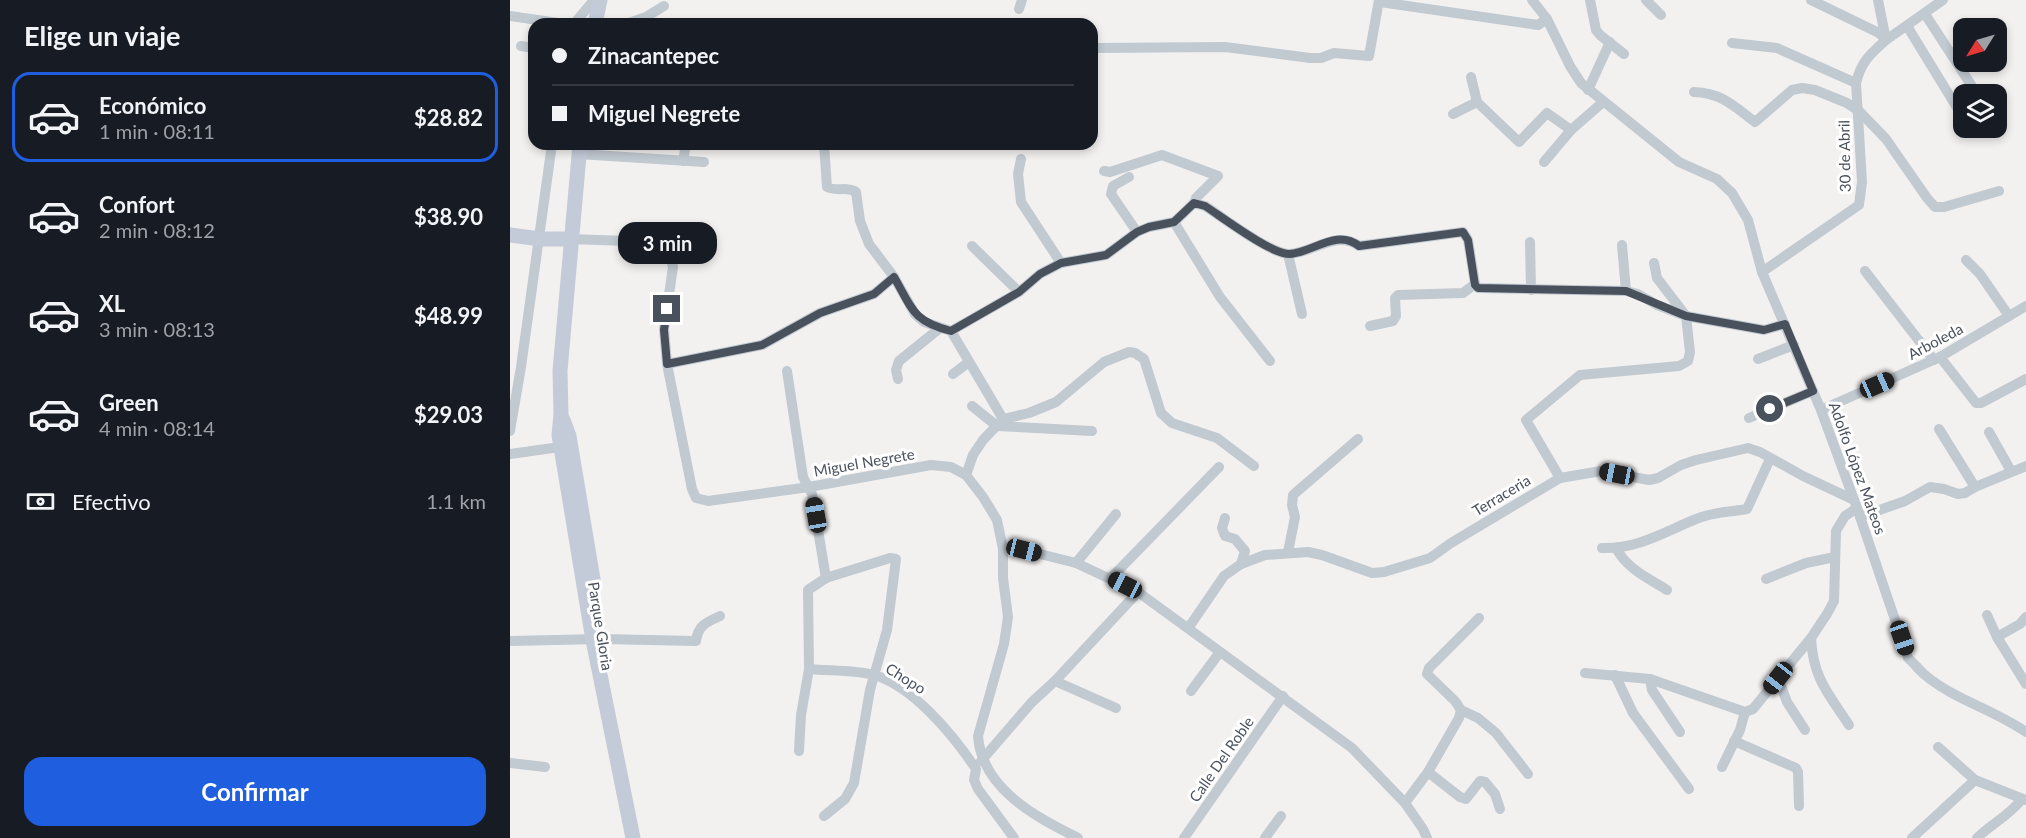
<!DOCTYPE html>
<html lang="es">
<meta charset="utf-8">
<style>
body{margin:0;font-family:Lato,sans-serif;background:#242831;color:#f1f3f6;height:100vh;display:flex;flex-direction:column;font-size:22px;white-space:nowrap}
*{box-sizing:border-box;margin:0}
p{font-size:20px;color:#9ea1a6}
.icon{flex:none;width:33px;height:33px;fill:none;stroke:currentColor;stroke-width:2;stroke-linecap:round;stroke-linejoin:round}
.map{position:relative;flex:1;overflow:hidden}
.panel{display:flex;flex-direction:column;background:#171b24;width:510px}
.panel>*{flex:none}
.guide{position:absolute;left:18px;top:18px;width:570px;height:132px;border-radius:18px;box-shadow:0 3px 9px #0003;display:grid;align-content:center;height:132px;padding:0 24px;background:#171b24}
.needle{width:39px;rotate:233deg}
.tools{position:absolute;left:1443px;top:18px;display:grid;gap:12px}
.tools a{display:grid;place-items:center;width:54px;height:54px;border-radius:12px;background:#171b24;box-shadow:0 3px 9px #0003;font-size:30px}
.end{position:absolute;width:27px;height:27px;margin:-14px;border:8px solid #49515d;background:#fff;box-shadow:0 0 0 3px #fff}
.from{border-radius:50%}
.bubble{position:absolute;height:42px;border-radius:18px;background:#171b24;box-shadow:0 3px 9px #0003;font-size:20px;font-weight:700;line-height:42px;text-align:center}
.car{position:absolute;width:18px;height:36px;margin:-18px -9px;border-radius:8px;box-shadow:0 0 4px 2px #0007;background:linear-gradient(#222 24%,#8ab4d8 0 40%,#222 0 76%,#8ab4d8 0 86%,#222 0)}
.guide b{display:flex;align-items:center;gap:21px;height:57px;font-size:22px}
.guide b+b{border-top:2px solid #363941}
.guide i{width:15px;height:15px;background:#f1f3f6}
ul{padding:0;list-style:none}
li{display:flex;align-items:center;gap:18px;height:90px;margin:0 12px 9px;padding:0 12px;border:3px solid transparent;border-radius:18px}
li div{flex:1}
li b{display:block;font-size:22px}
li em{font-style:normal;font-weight:700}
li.selected{border-color:#1f5ede}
li>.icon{width:54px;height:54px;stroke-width:1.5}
h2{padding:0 24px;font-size:27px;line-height:72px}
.pay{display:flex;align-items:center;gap:15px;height:66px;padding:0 24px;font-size:22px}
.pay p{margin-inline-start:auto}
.primary-button{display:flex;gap:12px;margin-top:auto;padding:12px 24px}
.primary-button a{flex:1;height:69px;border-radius:18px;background:#1f5ede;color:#fff;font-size:24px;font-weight:700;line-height:69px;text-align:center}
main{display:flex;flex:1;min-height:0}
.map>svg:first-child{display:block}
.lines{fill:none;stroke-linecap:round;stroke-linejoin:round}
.street{stroke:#c1c9d1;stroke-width:10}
.secondary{stroke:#c4cbd8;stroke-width:15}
.route{stroke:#49515d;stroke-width:8}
.labels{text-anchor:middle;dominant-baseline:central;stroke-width:6;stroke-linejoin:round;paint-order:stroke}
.street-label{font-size:15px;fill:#49515d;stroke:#fff}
</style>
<main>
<section class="panel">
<h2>Elige un viaje</h2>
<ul>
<li class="selected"><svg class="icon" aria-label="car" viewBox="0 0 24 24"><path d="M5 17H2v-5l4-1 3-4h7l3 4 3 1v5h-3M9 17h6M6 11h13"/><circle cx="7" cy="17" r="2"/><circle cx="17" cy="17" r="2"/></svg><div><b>Económico</b><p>1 min · 08:11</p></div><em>$28.82</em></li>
<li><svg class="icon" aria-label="car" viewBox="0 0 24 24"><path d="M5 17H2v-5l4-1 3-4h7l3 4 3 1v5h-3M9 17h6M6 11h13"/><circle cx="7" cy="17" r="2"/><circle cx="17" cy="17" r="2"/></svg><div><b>Confort</b><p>2 min · 08:12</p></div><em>$38.90</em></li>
<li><svg class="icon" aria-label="car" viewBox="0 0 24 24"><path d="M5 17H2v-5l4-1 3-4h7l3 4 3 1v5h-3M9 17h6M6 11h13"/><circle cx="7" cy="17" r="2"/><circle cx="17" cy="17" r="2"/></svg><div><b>XL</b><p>3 min · 08:13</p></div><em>$48.99</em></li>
<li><svg class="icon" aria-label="car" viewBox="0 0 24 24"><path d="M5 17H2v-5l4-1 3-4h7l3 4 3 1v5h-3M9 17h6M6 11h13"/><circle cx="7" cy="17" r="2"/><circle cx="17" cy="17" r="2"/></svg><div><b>Green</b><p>4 min · 08:14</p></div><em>$29.03</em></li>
</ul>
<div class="pay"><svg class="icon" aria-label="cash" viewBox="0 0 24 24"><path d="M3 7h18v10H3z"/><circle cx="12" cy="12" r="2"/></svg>Efectivo<p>1.1 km</p></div>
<div class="primary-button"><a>Confirmar</a></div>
</section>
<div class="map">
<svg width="1516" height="838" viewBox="0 0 1516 838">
<rect width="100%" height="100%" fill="#f3f1f0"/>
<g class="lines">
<!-- street -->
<g class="street">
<path d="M1022,0L1037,19L1060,66L1071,83L1169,162L1207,179L1222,193L1238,220L1252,272L1311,410L1347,508L1398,658C1404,663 1409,670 1415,675C1443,699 1485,710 1516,732"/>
<polyline points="1080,0 1086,30 1090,35 1114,54"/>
<polyline points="1136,0 1151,15"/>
<polyline points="1301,0 1369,33 1376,40 1433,0"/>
<polyline points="870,2 1028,25 1037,19"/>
<polyline points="509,9 512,0"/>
<polyline points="1415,14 1467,94"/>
<polyline points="0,16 55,24"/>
<polyline points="64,24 84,0"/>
<polyline points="116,24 136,17 154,6"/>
<polyline points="1397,26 1454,119"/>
<polyline points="1222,43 1267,48 1346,83"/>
<polyline points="11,46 24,48"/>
<polyline points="582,48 715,47 800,58 811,58 824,53 859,56 869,0"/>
<polyline points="961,77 967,102"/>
<polyline points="1078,90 1100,42"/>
<path d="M1184,92C1212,93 1224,106 1245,122L1282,90L1292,88L1305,90L1337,103L1349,111L1376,139L1417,198L1425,207H1434L1489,191"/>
<polyline points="943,114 967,102 1009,142 1037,113 1061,130"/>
<path d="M314,144L317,187C326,192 337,186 346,192L350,221L359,244L384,277L405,314L414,322L441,331L493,419"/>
<polyline points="68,154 194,162"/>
<polyline points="511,159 508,174 511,202 551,263"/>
<polyline points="173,161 176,144"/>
<polyline points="1034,162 1061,130 1093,102"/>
<polyline points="594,171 600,172 652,155 708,176 686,198 684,203"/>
<polyline points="619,177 603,186 601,194 627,232"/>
<polyline points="664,222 710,297 760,361"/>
<path d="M60,239L146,242L158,248L163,267L154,329L157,364L182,489L186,498L198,501L299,487L421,465L441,467L456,475L473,497L487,520L493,549V578L498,617L494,644L468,736C472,789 526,817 568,838"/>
<polyline points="1020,242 1021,290"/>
<polyline points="1112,245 1116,291"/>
<polyline points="462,246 509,292"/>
<polyline points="778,254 792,314"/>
<polyline points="1456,260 1470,274 1499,316"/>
<polyline points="1355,271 1424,360"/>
<path d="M1252,272L1349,205L1352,182L1346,83C1351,62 1360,54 1376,40L1368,0"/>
<polyline points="860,326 883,321 886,316 885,298 888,295 953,293 965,284"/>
<path d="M441,331L509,292L530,274L551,263L596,255L627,232L639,227L664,222L684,203L695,206C712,217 761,254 779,254C803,253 826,229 849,246L953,232L958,240L965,284L968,288L1116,291L1128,294L1147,305L1176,316L1254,330L1275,324"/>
<polyline points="1430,357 1466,403 1471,403 1516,379"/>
<polyline points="1248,359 1284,345"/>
<polyline points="157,364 252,345 310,313 364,294 384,277"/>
<polyline points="277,371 293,477 302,494 316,578"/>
<polyline points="443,374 459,362"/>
<polyline points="388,379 386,370 389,361 430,328"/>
<polyline points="462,406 487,426 582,431"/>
<polyline points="1311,410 1430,357 1516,306"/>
<polyline points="1239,418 1303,391"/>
<polyline points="1429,429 1465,487"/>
<polyline points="0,431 11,367 42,144"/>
<polyline points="1479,432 1501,471"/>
<polyline points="0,454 50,447"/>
<polyline points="456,475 463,455 473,440 493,419 519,413 546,402 594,362 619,352 625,353 634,359 651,413 662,423 707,438 744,466"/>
<polyline points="1050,478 1016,420 1070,375 1169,366 1178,361 1180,352 1176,316 1147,278 1144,263"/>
<polyline points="1350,517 1395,501 1420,487 1434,489 1448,494 1455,493 1465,487 1516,466"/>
<polyline points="715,518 712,528 715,536 725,539 735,551 731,564"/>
<path d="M1092,548C1128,549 1154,532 1186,519C1201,512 1221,512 1237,509L1260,459"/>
<path d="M1106,548C1117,569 1138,578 1157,590"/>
<polyline points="493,549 514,550 566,563 628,592 842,748 895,803 913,829 917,838"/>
<polyline points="778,552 785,517 782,505 783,495 848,439"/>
<polyline points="566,563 606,514"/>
<polyline points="601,578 709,467"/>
<polyline points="1256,579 1296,563 1325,557"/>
<polyline points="1477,615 1487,637 1516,684"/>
<polyline points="969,618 919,668 917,674 945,701 951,710 968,718 986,733 1018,774"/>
<polyline points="679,627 714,576 731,564 755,555 798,552 812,555 862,573 874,572 920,558 941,543 1050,478 1091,471 1139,480 1148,478 1171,465 1186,460 1238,448 1250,452 1293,476 1344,500"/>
<polyline points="1487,637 1510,624 1516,617"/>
<path d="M1301,638C1303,678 1318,693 1339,725"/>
<path d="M0,641L91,639L186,641C188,625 197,622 210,616"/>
<path d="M299,669C319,671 345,670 364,675C403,686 444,736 466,769L464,780L468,789L504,838"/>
<polyline points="1075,673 1140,679 1235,712 1243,709 1301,638 1317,614 1324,601 1326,531 1335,516 1347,508"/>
<polyline points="1105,675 1123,713 1179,789"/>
<polyline points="1268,678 1277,702 1295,730"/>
<polyline points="1140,679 1142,690 1170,732"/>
<polyline points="545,681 606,708"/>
<polyline points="681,691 710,652"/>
<polyline points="1224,741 1286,768 1288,772 1289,806"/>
<polyline points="1428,747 1465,780 1516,800"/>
<polyline points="289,751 291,715 299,669 298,590 316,578 380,558 386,559 377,630 360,690 344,783 335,799 314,816"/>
<polyline points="471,761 522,702 545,681 628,592"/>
<polyline points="0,763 35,767"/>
<polyline points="1212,767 1230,730 1235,712"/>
<polyline points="918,772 950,797 956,799 970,781 975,782 985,794 990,809"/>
<polyline points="895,803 918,772 949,718 951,710"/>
<polyline points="674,838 773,696"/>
<polyline points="755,838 771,816"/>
<polyline points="1402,838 1465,780"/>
<path d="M1467,838C1482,823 1499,816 1512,799"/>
</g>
<!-- secondary -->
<g class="secondary">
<polyline points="85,24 90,0"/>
<polyline points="70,144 50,371 51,414 49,435 83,640 123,838"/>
<polyline points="0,235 30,239 60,239"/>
<polyline points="53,420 59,436 84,585"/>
</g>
</g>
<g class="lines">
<!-- route -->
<path class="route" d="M157,309L154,330L157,364L252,345L310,313L364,294L384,277C402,308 402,321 441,331L509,292L530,274L551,263L596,255L627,232L639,227L664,222L684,203L695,206C712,217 761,254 779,254C803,253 826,228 849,246L953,232L958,240L965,285L968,288L1116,291L1176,316L1254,330L1275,324L1303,391L1260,409"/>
</g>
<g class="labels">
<!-- street labels -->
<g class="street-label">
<text transform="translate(1334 156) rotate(-91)">30 de Abril</text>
<text transform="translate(1425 341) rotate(-28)">Arboleda</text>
<text transform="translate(354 462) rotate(-10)">Miguel Negrete</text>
<text transform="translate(1348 468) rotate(70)">Adolfo López Mateos</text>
<text transform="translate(991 495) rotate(-31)">Terraceria</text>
<text transform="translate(91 626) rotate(81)">Parque Gloria</text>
<text transform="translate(396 678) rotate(32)">Chopo</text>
<text transform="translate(711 759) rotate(-55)">Calle Del Roble</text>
</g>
</g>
</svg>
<div class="tools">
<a><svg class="needle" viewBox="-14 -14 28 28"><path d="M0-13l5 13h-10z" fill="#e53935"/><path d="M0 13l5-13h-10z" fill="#9ea1a6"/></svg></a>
<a><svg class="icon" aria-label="layers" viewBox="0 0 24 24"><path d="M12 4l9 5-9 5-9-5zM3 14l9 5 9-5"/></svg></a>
</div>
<i class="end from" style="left:1260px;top:409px"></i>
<i class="end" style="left:157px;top:309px"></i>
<div class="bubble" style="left:108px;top:222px;width:99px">3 min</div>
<i class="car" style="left:1367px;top:385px;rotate:66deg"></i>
<i class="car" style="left:1107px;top:474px;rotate:281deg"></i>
<i class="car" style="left:306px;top:515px;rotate:350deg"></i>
<i class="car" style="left:514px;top:550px;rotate:104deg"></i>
<i class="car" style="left:615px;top:585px;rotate:297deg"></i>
<i class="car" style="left:1392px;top:638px;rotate:161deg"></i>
<i class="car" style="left:1268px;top:678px;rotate:218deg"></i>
<div class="guide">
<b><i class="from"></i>Zinacantepec</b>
<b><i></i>Miguel Negrete</b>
</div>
</div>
</main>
